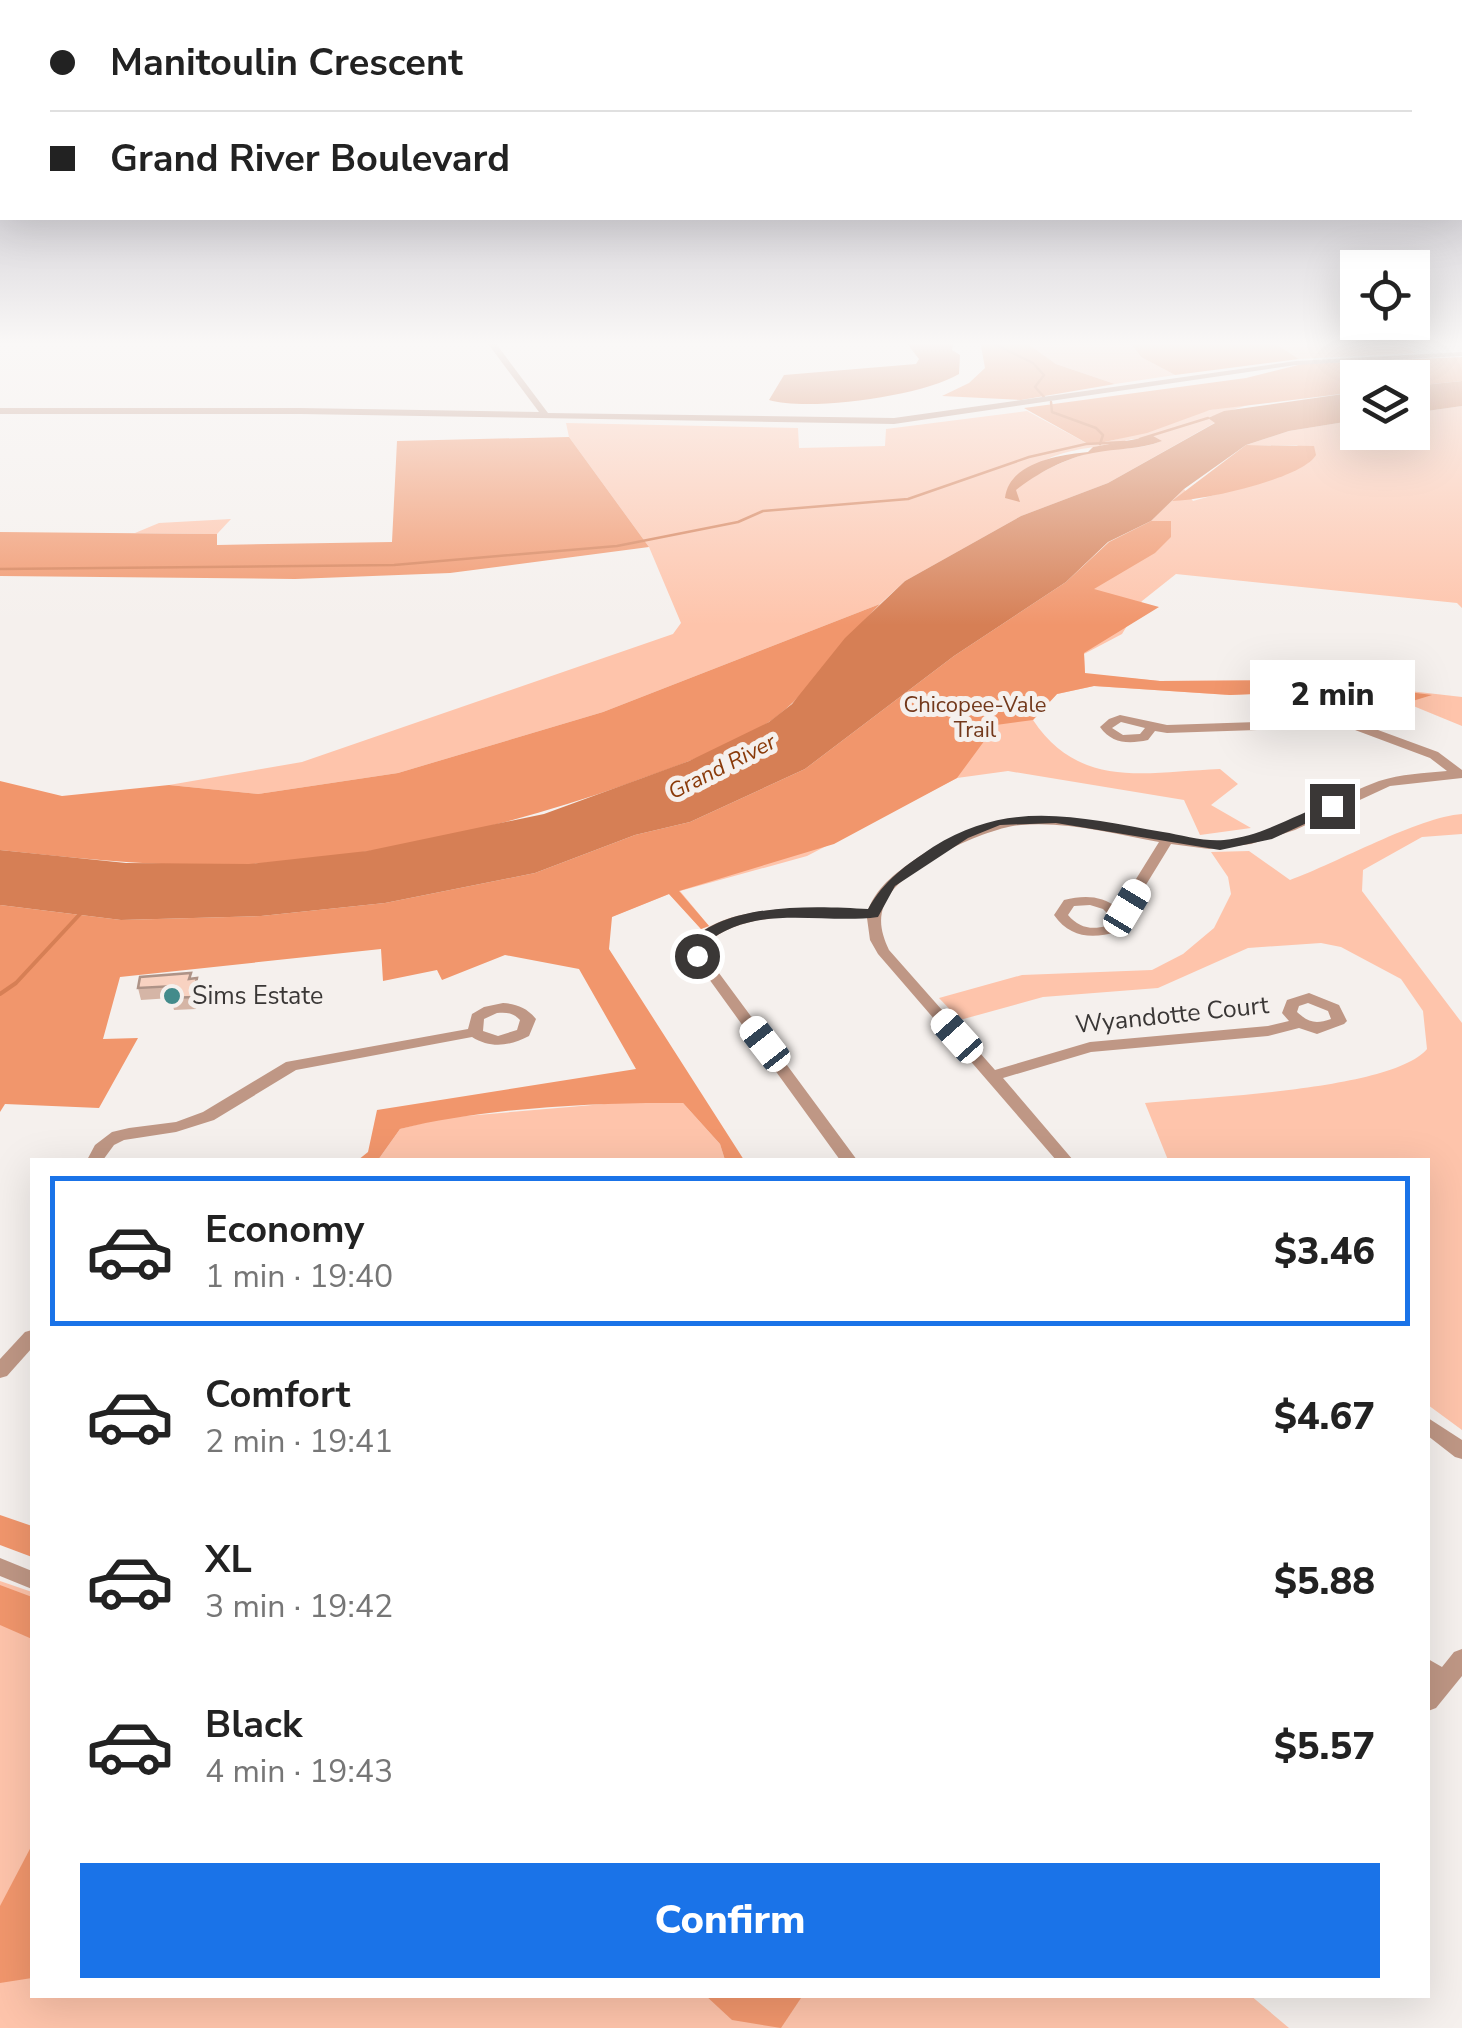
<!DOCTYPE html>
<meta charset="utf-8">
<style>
body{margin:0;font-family:"Nunito Sans",sans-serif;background:#f6f6f6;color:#222;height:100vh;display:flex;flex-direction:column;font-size:38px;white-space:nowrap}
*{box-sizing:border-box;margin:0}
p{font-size:32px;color:#767676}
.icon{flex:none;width:55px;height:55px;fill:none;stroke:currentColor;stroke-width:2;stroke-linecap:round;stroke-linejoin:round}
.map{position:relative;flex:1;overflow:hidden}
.details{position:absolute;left:30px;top:1158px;width:1400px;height:840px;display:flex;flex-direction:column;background:#fff;border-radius:0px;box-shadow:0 10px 40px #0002}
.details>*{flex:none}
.top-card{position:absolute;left:0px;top:0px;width:1462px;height:220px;box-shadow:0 10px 40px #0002;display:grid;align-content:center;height:220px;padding:0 50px;background:#fff}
.controls{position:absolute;left:1340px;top:250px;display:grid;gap:20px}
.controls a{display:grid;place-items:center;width:90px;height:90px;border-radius:0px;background:#fff;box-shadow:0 10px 40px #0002;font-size:50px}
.end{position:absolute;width:45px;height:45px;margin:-22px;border:12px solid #3a3736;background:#fff;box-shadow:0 0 0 5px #fff}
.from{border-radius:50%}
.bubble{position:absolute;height:70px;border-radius:0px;background:#fff;box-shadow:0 10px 40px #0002;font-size:32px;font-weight:800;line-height:70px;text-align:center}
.car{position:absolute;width:30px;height:60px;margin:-30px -15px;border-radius:12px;box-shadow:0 0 8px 2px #0007;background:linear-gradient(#fff 24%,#345 0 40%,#fff 0 76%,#345 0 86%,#fff 0)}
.top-card b{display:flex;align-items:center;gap:35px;height:95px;font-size:38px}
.top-card b+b{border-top:2px solid #e0e0e0}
.top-card i{width:25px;height:25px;background:#222}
ul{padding:18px 0 0;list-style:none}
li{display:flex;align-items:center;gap:30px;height:150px;margin:0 20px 15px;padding:0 30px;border:5px solid transparent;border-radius:0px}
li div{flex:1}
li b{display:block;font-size:38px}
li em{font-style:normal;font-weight:800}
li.selected{border-color:#1a73e8}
li>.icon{width:90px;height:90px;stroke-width:1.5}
.button{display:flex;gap:20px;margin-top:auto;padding:20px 50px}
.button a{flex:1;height:115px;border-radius:0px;background:#1a73e8;color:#fff;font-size:40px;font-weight:800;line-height:115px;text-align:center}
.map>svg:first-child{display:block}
.green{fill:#fec4ab;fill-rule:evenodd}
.forest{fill:#f1966c}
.water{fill:#d67f55}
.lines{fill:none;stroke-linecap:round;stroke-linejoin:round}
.stream-far1{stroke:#d67f55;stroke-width:2.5}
.stream{stroke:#d67f55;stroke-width:4}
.minor{fill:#bf9785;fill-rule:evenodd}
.wall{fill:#d5b5a6}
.shaded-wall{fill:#ae9387}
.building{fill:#f8d2c1;stroke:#ae9387;stroke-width:2.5}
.route{fill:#3a3736}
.poi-dot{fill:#438b8b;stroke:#f5f0ed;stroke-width:4}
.labels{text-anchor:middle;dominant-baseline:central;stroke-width:10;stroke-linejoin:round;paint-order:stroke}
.far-park-label{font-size:22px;fill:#73391c;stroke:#f5f0ed}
.far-water-label{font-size:22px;font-style:italic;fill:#893908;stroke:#f5f0ed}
.poi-label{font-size:25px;fill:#3a3736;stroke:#f5f0ed;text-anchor:start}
.street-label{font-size:25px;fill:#3a3736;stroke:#f5f0ed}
</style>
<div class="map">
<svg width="1462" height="2028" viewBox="0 0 1462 2028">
<rect width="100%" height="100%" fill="#f5f0ed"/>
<!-- green -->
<g class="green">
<polygon points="1024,341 1129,341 1141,357 1175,375 1115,384 1056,364"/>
<polygon points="1271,341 1396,341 1416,353 1299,359"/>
<path d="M1248,405L1210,417L1216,422L1108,483L1021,516L905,581L880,604L603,712L398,773L258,794L169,785L302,762L673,634L681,623L649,547L569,437L566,423L798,428L799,448L885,446L886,429L1027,411L1090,445C1143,437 1194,406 1248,405ZM1132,439L1161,441C1139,451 1115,447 1092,452C1066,459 1036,473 1015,490C1039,445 1088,452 1132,439Z"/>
<path d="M1462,406V608L1457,603L1176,574L1142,601L1122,634L1084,654L1085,674L1160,681L1314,680L1462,697V726L1406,703L1304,692L1230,695L1094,686L1057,694L1033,720C1080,790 1145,772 1220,769L1238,784L1211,805L1251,828L1200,835L1184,800L1008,771L957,778L807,856L680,891L709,926L701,929L669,894L611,917L1171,521H1151L1184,489L1193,501C1246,487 1258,484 1298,445H1246L1289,431L1357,420L1358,432H1412L1413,413Z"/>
<polygon points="231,519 217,534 135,533 159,523"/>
<path d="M1462,814V834L1422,837L1363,870L1362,891L1462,1023V1430L1428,1405V1160H1168L1145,1103C1205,1097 1393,1090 1427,1049L1423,1011L1401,979L1341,947L1321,943L1248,948L1158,988L1043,997L960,1020L939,998L1022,975L1152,970L1183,954L1214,928L1231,894L1228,877L1211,852L1249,851L1290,880C1337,863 1418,817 1462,814Z"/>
<polygon points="616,1103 683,1103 720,1144 725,1160 378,1160 400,1129 442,1118"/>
<polygon points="0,1581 32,1592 32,1995 1250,1995 1289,2028 0,2028"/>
</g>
<!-- forest -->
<g class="forest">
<polygon points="980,341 1024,341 1056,364 1115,384 1021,400 942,396 969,383 985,368"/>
<polygon points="1129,341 1271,341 1299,359 1175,375 1141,357"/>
<polygon points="1462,357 1462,381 1413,386 1412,378 1358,378 1357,392 1210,410 1147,433 1090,445 1024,408 1246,378 1302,364"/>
<polygon points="569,437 649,547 450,573 295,579 0,576 0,532 217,534 217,545 392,542 397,441"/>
<path d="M1246,445L1314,446L1316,455C1302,479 1201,501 1172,501Z"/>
<path d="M1151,521H1171V537L1155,553L1094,589L1159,607L1084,653L1085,673L1160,681L1314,680L1432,695L1406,703L1304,692L1230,695L1094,686L1057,694L1033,720L996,725L957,778L834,844L679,891L709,926L701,929L669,894L612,917L609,949L744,1160H725L720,1144L683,1103C597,1102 483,1108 400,1129L378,1160H358L368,1152L377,1110L636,1069L579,969L505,955L442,980L437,970L383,981L381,949L120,977L103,1039L138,1038L99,1108L5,1104L0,1112V905L121,920L261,916L385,903L535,873L635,835L690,822L805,769L954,656L1066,582L1109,542Z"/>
<path d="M880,604C845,639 811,692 772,720C730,749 675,766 627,784C507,827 377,857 250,864C166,868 83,859 0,850V781L62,796L169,785L258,794L398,773L603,712Z"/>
<polygon points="0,1515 32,1526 32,1557 0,1545"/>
<polygon points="0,1585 32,1597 32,1639 0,1625"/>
<polygon points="32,1845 32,1978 0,1983 0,1906"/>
<polygon points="705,1995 803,1995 781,2028 732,2020"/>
</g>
<!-- water -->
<g class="water">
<path d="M905,341H954L952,350L960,355L959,374C923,396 808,412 769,400L784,375L916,364L919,359Z"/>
<polygon points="1462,381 1462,406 1413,413 1413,386"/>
<polygon points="1357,392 1357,420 1289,431 1246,445 1184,489 1151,521 1108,542 1066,582 954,656 805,769 690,822 635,835 535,873 385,903 261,916 121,920 0,905 0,850 126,863 249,864 367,851 544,814 689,761 769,722 792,704 845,638 905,581 1021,516 1108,483 1215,423 1208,418 1224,411"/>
<path d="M1153,436L1162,441C1138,450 1117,448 1093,453C1067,457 1036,474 1016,490L1020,502L1005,498C1009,462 1060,455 1088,452L1093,447Z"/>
</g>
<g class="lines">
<!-- stream-far1 -->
<g class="stream-far1">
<polyline points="997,341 994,344 1033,363 1044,375 1035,387 1044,397"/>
<polyline points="1051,402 1052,412 1096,428 1103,435 1100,444"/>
<polyline points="1140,439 1208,418"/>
<polyline points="0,569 394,565 617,546 738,522 763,511 908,499 1029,457 1086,444 1125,442"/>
</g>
<!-- stream -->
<polyline class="stream" points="0,994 16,983 80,914"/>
<!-- minor -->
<g class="minor">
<polygon points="486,341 494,341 548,413 894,418 1296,361 1462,352 1462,356 1296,365 894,424 301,414 0,414 0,408 301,408 539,412"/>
<path d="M1120,715L1167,725L1348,719L1438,752L1462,770V778L1390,786L1295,830L1251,844L1209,849L1171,844L1117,932C1092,939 1070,938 1054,915L1064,900C1084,895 1101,895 1118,908L1159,842C1114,834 1067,821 1021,825C984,828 897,869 884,905C878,921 882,935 889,950L995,1070L1090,1042L1268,1026L1289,1021L1282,1013L1287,1000L1309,993L1339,1005L1347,1021L1344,1024L1317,1034L1299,1028L1268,1036L1091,1052L1003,1078L1073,1160H1056L878,954L870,940L867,918C821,915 731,909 702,950L857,1160H840L688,950C692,944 697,936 703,931C739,904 824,907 868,910C878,884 899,871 920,856C1000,803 1059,815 1147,832C1175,837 1203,844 1231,840C1284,833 1329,799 1379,781C1401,774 1424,773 1447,771L1430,758L1347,727L1167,733L1155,731L1148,740C1129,744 1112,744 1100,727L1109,719ZM1121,722L1145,728L1140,734L1123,735L1112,728ZM1090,905L1103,909L1112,918L1107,926C1091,930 1079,928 1068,915L1074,906ZM1308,1003L1328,1011L1331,1019C1316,1024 1309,1023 1297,1012L1299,1006Z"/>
<path d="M503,1003C517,1004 527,1008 536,1019L529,1036C510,1046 491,1049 472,1037L296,1070L214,1120L176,1132L124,1140L114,1145L103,1160H87L95,1145L112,1132L129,1128L176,1122L203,1112L286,1062L468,1029L472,1014L484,1007ZM497,1013C507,1012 513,1013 520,1020L517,1030L498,1036L483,1031L484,1019Z"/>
<polygon points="32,1330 32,1348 7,1376 0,1378 0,1359 25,1332"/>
<polygon points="1428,1418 1462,1440 1462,1459 1455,1457 1428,1436"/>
<polygon points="0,1558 32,1571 32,1589 0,1576"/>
<polygon points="1462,1649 1462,1676 1436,1708 1428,1711 1428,1659 1442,1667 1454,1652"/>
</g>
</g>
<!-- wall -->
<polygon class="wall" points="197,978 200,990 196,1009 174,1010 171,998 141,1000 138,988"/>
<!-- shaded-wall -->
<polygon class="shaded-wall" points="197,978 200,990 196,1009 193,997"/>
<!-- building -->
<polygon class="building" points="191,973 189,979 197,978 193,997 171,998 174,986 138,988 140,977"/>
<!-- sky -->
<linearGradient id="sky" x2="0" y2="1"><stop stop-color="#a19fad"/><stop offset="0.55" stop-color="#faf8f7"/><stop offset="1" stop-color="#faf8f7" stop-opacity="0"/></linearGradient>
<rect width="1462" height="625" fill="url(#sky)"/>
<!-- route -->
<path class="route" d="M1332,802L1337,809L1272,839L1220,850L1056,823L1000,825L968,838L895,886L878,917C822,925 756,902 705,944L703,960L689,956L690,942C728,902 816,906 868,909C885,879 905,866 933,847C1011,798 1079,818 1163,832C1182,835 1205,842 1224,840C1264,836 1295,814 1332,802Z"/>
<!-- markers -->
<circle class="poi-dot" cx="172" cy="996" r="10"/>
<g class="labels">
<!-- far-park labels -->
<g class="far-park-label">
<text x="975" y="705">Chicopee-Vale<tspan x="975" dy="25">Trail</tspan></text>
</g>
<!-- far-water labels -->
<g class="far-water-label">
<text transform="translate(722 767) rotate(-27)">Grand River</text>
</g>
<!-- poi labels -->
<g class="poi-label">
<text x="192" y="996">Sims Estate</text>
</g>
<!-- street labels -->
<g class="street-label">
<text transform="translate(1172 1015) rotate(-6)">Wyandotte Court</text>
</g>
</g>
</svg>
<div class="controls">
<a><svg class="icon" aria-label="locate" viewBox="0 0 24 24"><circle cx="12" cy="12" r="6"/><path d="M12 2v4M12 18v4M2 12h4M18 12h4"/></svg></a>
<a><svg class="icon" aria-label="layers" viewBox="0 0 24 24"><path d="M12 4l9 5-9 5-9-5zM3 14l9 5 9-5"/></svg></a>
</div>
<i class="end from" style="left:697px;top:956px"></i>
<i class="end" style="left:1332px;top:806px"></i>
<div class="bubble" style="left:1250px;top:660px;width:165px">2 min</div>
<i class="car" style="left:1127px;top:908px;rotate:31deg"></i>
<i class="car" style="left:957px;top:1036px;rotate:318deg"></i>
<i class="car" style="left:765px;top:1044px;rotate:322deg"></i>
<div class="top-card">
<b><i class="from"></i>Manitoulin Crescent</b>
<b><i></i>Grand River Boulevard</b>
</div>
<section class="details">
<ul>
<li class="selected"><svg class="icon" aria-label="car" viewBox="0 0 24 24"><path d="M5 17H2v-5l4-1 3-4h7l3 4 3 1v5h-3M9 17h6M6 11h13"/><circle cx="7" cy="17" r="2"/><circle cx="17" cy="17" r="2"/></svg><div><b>Economy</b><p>1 min · 19:40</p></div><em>$3.46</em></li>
<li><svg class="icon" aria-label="car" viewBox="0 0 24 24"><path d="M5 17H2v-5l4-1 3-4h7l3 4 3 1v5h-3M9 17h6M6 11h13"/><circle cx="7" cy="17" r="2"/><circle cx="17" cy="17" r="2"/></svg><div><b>Comfort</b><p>2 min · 19:41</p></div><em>$4.67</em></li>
<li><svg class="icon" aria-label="car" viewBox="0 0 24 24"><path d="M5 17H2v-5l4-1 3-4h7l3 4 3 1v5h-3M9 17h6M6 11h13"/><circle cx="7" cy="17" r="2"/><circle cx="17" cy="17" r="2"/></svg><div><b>XL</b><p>3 min · 19:42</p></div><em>$5.88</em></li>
<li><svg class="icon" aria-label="car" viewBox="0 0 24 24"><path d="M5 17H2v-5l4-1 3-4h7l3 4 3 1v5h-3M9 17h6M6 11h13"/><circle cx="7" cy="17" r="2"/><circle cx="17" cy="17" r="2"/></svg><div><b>Black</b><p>4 min · 19:43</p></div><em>$5.57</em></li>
</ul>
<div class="button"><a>Confirm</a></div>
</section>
</div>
